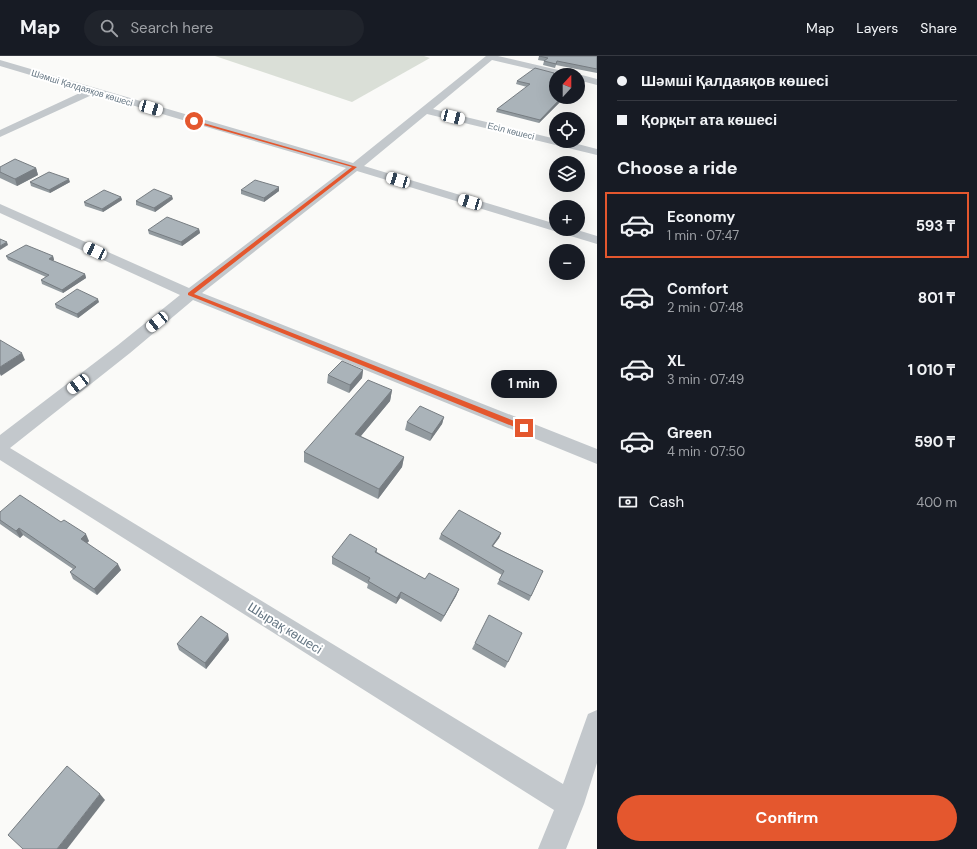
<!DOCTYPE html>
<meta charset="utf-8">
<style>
body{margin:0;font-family:"DM Sans",sans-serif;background:#20242c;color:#f1f3f6;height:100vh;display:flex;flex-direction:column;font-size:15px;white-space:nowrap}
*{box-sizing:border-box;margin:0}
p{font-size:13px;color:#9ea1a6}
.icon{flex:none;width:22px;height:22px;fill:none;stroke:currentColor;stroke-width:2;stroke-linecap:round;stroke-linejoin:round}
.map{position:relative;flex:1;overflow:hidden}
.panel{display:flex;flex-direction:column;background:#171b24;width:380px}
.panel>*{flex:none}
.guide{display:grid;align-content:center;height:88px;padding:0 20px;background:#171b24}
.needle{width:26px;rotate:21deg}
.buttons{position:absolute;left:549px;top:12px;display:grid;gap:8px}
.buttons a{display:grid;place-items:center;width:36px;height:36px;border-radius:50%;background:#171b24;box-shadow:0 4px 16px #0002;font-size:20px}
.end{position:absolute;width:18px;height:18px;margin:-9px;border:5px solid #e4572e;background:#fff;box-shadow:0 0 0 2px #fff}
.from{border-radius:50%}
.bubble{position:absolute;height:28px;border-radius:14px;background:#171b24;box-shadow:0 4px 16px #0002;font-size:13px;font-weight:700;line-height:28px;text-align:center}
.car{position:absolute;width:12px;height:24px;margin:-12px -6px;border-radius:5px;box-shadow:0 0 3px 1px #0007;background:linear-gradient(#fff 24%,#345 0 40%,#fff 0 76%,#345 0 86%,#fff 0)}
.guide b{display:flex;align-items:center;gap:14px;height:38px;font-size:15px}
.guide b+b{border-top:1px solid #363941}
.guide i{width:10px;height:10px;background:#f1f3f6}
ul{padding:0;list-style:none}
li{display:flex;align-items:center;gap:12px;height:66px;margin:0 8px 6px;padding:0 12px;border:2px solid transparent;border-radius:0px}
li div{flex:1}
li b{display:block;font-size:15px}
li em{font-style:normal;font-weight:700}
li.current{border-color:#e4572e}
li>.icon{width:36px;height:36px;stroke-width:1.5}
h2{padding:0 20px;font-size:18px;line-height:48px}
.pay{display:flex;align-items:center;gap:10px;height:44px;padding:0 20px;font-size:15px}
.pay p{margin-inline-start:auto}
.primary-button{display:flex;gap:8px;margin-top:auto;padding:8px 20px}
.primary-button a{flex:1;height:46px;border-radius:24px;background:#e4572e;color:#fff;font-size:16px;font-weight:700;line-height:46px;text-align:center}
header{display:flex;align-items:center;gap:24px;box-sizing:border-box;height:56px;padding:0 20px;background:#171b24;border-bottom:1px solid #363941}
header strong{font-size:19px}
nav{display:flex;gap:22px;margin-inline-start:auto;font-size:14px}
.search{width:280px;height:36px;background:#20242c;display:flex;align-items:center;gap:10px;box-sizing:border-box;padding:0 14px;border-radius:22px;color:#9ea1a6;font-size:15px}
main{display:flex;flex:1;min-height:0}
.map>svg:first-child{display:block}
.green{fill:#dadfd7}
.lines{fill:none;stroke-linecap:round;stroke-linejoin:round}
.minor{fill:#c3c8cc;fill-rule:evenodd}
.wall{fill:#929a9f}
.shaded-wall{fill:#777d82}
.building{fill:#aab3b9;stroke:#777d82}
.route{fill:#e4572e}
.labels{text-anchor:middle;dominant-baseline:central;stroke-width:4;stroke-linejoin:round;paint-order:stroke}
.far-street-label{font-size:9px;fill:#657683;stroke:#fff}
.near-street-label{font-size:13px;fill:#657683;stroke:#fff}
</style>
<header>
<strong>Map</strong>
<div class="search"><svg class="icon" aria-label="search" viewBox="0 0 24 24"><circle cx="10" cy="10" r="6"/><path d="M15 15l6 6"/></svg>Search here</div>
<nav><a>Map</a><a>Layers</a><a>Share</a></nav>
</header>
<main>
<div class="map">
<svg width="597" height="793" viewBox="0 0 597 793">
<rect width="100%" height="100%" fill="#fafaf8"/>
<!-- green -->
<polygon class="green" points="215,0 424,0 430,2 352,46"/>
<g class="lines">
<!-- minor -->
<g class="minor">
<polygon points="486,0 498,0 571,17 573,19 556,19 492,4 433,53 556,83 556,85 566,85 597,93 597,99 427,58 364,110 556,168 556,173 574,173 597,180 597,188 357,115 202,237 597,393 597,408 193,244 130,297 10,392 563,728 588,658 597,654 597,707 584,748 566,793 538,793 554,754 0,404 0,379 118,289 180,239 0,157 0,148 189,232 346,112 94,38 0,81 0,74 84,35 0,10 0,4 353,107"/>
<polygon points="578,18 597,23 597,29 578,24 578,19 575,19"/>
</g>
</g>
<!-- wall -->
<g class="wall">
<polygon points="539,0 597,0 597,17 556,9 555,12 543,9 544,5 538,4"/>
<polygon points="517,25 551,29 556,41 565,41 539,67 496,56 497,53 527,31 516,28"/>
<polygon points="0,111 36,112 38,119 17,130 0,122"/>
<polygon points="30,126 70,126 50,137 31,130"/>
<polygon points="241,134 279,135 264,146 241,138"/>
<polygon points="121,141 122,144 103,156 85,150 84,146"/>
<polygon points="173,143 155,156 136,149 136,145"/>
<polygon points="199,173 200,177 182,190 149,178 148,174"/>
<polygon points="6,200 53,200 54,204 53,205 85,218 86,222 63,237 42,228 41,224 46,221 8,204"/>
<polygon points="99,246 78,262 56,252 55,248"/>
<polygon points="363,314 362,322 349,337 327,327 328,319"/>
<polygon points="392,334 390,345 361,380 404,401 402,411 378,443 304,406 304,396"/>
<polygon points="444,361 442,368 430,385 405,374 407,366"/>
<polygon points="0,456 89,485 87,487 121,514 97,539 73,523 70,516 73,513 23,479 20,482 0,468"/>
<polygon points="501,477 499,482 493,490 543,515 529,545 497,528 502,519 439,483 441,478"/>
<polygon points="377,493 377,496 425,523 459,533 456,540 441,566 400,542 396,548 367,532 368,528 332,508 332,501"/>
<polygon points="229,584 206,613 179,594 177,588"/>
<polygon points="475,587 508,606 505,612 472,593"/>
</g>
<!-- shaded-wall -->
<g class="shaded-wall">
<polygon points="562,41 565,41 539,67 540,64"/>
<polygon points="36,112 38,119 17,130 15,123"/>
<polygon points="69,123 70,126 50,137 49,134"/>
<polygon points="279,131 279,135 264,146 264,142"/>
<polygon points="172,140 173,143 155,156 154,152"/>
<polygon points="121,141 122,144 103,156 102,153"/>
<polygon points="199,173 200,177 182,190 181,186"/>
<polygon points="7,186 8,189 0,194 0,190"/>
<polygon points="53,200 54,204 50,206 49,203"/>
<polygon points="85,218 86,222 63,237 62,234"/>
<polygon points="98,243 99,246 78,262 77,258"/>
<polygon points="22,297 25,304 1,320 0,318 0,311"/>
<polygon points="363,314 362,322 349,337 350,329"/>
<polygon points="392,334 390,345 354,388 355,378"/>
<polygon points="444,361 442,368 430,385 432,378"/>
<polygon points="404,401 402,411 378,443 379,433"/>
<polygon points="19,472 23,479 20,482 16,475"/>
<polygon points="501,477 499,482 490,494 492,490"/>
<polygon points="86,478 89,485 84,490 81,483"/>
<polygon points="118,508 121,514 97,539 94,533"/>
<polygon points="459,533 456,540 441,566 444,560"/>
<polygon points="401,536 400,542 396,548 397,542"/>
<polygon points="228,578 229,584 206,613 205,607"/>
<polygon points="100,738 105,744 67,793 57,793"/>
</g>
<!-- building -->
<g class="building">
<polygon points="539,0 597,0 597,13 557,5 556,8 544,5 548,2"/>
<polygon points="535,12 554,17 551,29 556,31 556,41 562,41 540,64 497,53 530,28 517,25"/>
<polygon points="15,103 36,112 15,123 0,116 0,111"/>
<polygon points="49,116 69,123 49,134 30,126"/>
<polygon points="255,124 279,131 264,142 241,134"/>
<polygon points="154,133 172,140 154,152 136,145"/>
<polygon points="104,134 121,141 102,153 84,146"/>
<polygon points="167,161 199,173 181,186 148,174"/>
<polygon points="0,183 7,186 0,190"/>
<polygon points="26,189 53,200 49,203 85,218 62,234 41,224 49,219 6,200"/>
<polygon points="77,233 98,243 77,258 55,248"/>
<polygon points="0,284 22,297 0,311"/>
<polygon points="342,305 363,314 350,329 328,319"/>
<polygon points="368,324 392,334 355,378 404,401 379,433 304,396"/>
<polygon points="420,350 444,361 432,378 407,366"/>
<polygon points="20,439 61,466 64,464 86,478 81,483 118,508 94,533 70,516 76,511 19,472 16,475 0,464 0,456"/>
<polygon points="459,454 501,477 492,490 543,515 531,540 499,524 504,515 441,478"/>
<polygon points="350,478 377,493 375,496 425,523 429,517 459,533 444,560 401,536 397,542 368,525 370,522 332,501"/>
<polygon points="489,559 522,577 508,606 475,587"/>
<polygon points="201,560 228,578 205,607 177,588"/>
<polygon points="67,710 100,738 57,793 23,793 8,779"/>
</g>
<!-- route -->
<polygon class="route" points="193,64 357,111 194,238 527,370 527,374 522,374 188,239 188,237 352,111 193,66"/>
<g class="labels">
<!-- far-street labels -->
<g class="far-street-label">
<text transform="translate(82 32) rotate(17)">Шәмші Қалдаяқов көшесі</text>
<text transform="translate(511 75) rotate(14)">Есіл көшесі</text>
</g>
<!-- near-street labels -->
<g class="near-street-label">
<text transform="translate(285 572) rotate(32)">Шырақ көшесі</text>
</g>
</g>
</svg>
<div class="buttons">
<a><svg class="needle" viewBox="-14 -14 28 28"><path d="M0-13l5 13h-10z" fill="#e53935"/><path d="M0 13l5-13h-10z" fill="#9ea1a6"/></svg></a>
<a><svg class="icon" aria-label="locate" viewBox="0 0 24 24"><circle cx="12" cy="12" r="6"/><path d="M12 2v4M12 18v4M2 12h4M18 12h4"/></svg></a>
<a><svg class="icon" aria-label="layers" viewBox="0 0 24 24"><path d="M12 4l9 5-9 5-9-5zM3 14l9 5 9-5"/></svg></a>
<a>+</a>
<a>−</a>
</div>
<i class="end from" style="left:194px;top:65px"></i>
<i class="end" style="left:524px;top:372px"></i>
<div class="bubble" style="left:491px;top:314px;width:66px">1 min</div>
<i class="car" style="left:151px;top:52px;rotate:106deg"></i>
<i class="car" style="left:453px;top:61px;rotate:104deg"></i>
<i class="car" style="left:398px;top:124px;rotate:287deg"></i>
<i class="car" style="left:470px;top:146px;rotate:287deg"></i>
<i class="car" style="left:95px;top:195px;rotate:295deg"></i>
<i class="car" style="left:157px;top:266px;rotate:231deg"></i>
<i class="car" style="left:78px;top:328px;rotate:233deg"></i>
</div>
<section class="panel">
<div class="guide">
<b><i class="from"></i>Шәмші Қалдаяқов көшесі</b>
<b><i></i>Қорқыт ата көшесі</b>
</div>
<h2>Choose a ride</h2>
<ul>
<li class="current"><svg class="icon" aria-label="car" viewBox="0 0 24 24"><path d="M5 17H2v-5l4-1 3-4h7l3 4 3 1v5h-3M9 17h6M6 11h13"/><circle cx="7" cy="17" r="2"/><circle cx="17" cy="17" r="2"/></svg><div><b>Economy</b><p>1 min · 07:47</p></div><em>593 ₸</em></li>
<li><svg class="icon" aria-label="car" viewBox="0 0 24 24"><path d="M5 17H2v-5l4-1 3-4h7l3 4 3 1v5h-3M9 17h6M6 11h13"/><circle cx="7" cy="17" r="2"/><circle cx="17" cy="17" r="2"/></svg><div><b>Comfort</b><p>2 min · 07:48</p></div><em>801 ₸</em></li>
<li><svg class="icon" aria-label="car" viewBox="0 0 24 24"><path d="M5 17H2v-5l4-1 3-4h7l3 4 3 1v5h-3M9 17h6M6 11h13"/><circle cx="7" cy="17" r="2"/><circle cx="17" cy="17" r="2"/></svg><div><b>XL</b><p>3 min · 07:49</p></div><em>1 010 ₸</em></li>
<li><svg class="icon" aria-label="car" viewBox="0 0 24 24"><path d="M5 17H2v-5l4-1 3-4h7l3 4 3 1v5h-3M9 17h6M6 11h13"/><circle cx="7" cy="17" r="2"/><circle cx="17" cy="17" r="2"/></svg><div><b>Green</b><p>4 min · 07:50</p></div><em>590 ₸</em></li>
</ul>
<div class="pay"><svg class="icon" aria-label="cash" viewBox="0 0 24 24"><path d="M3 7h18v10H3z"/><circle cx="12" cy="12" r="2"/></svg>Cash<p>400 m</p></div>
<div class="primary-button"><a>Confirm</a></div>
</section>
</main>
